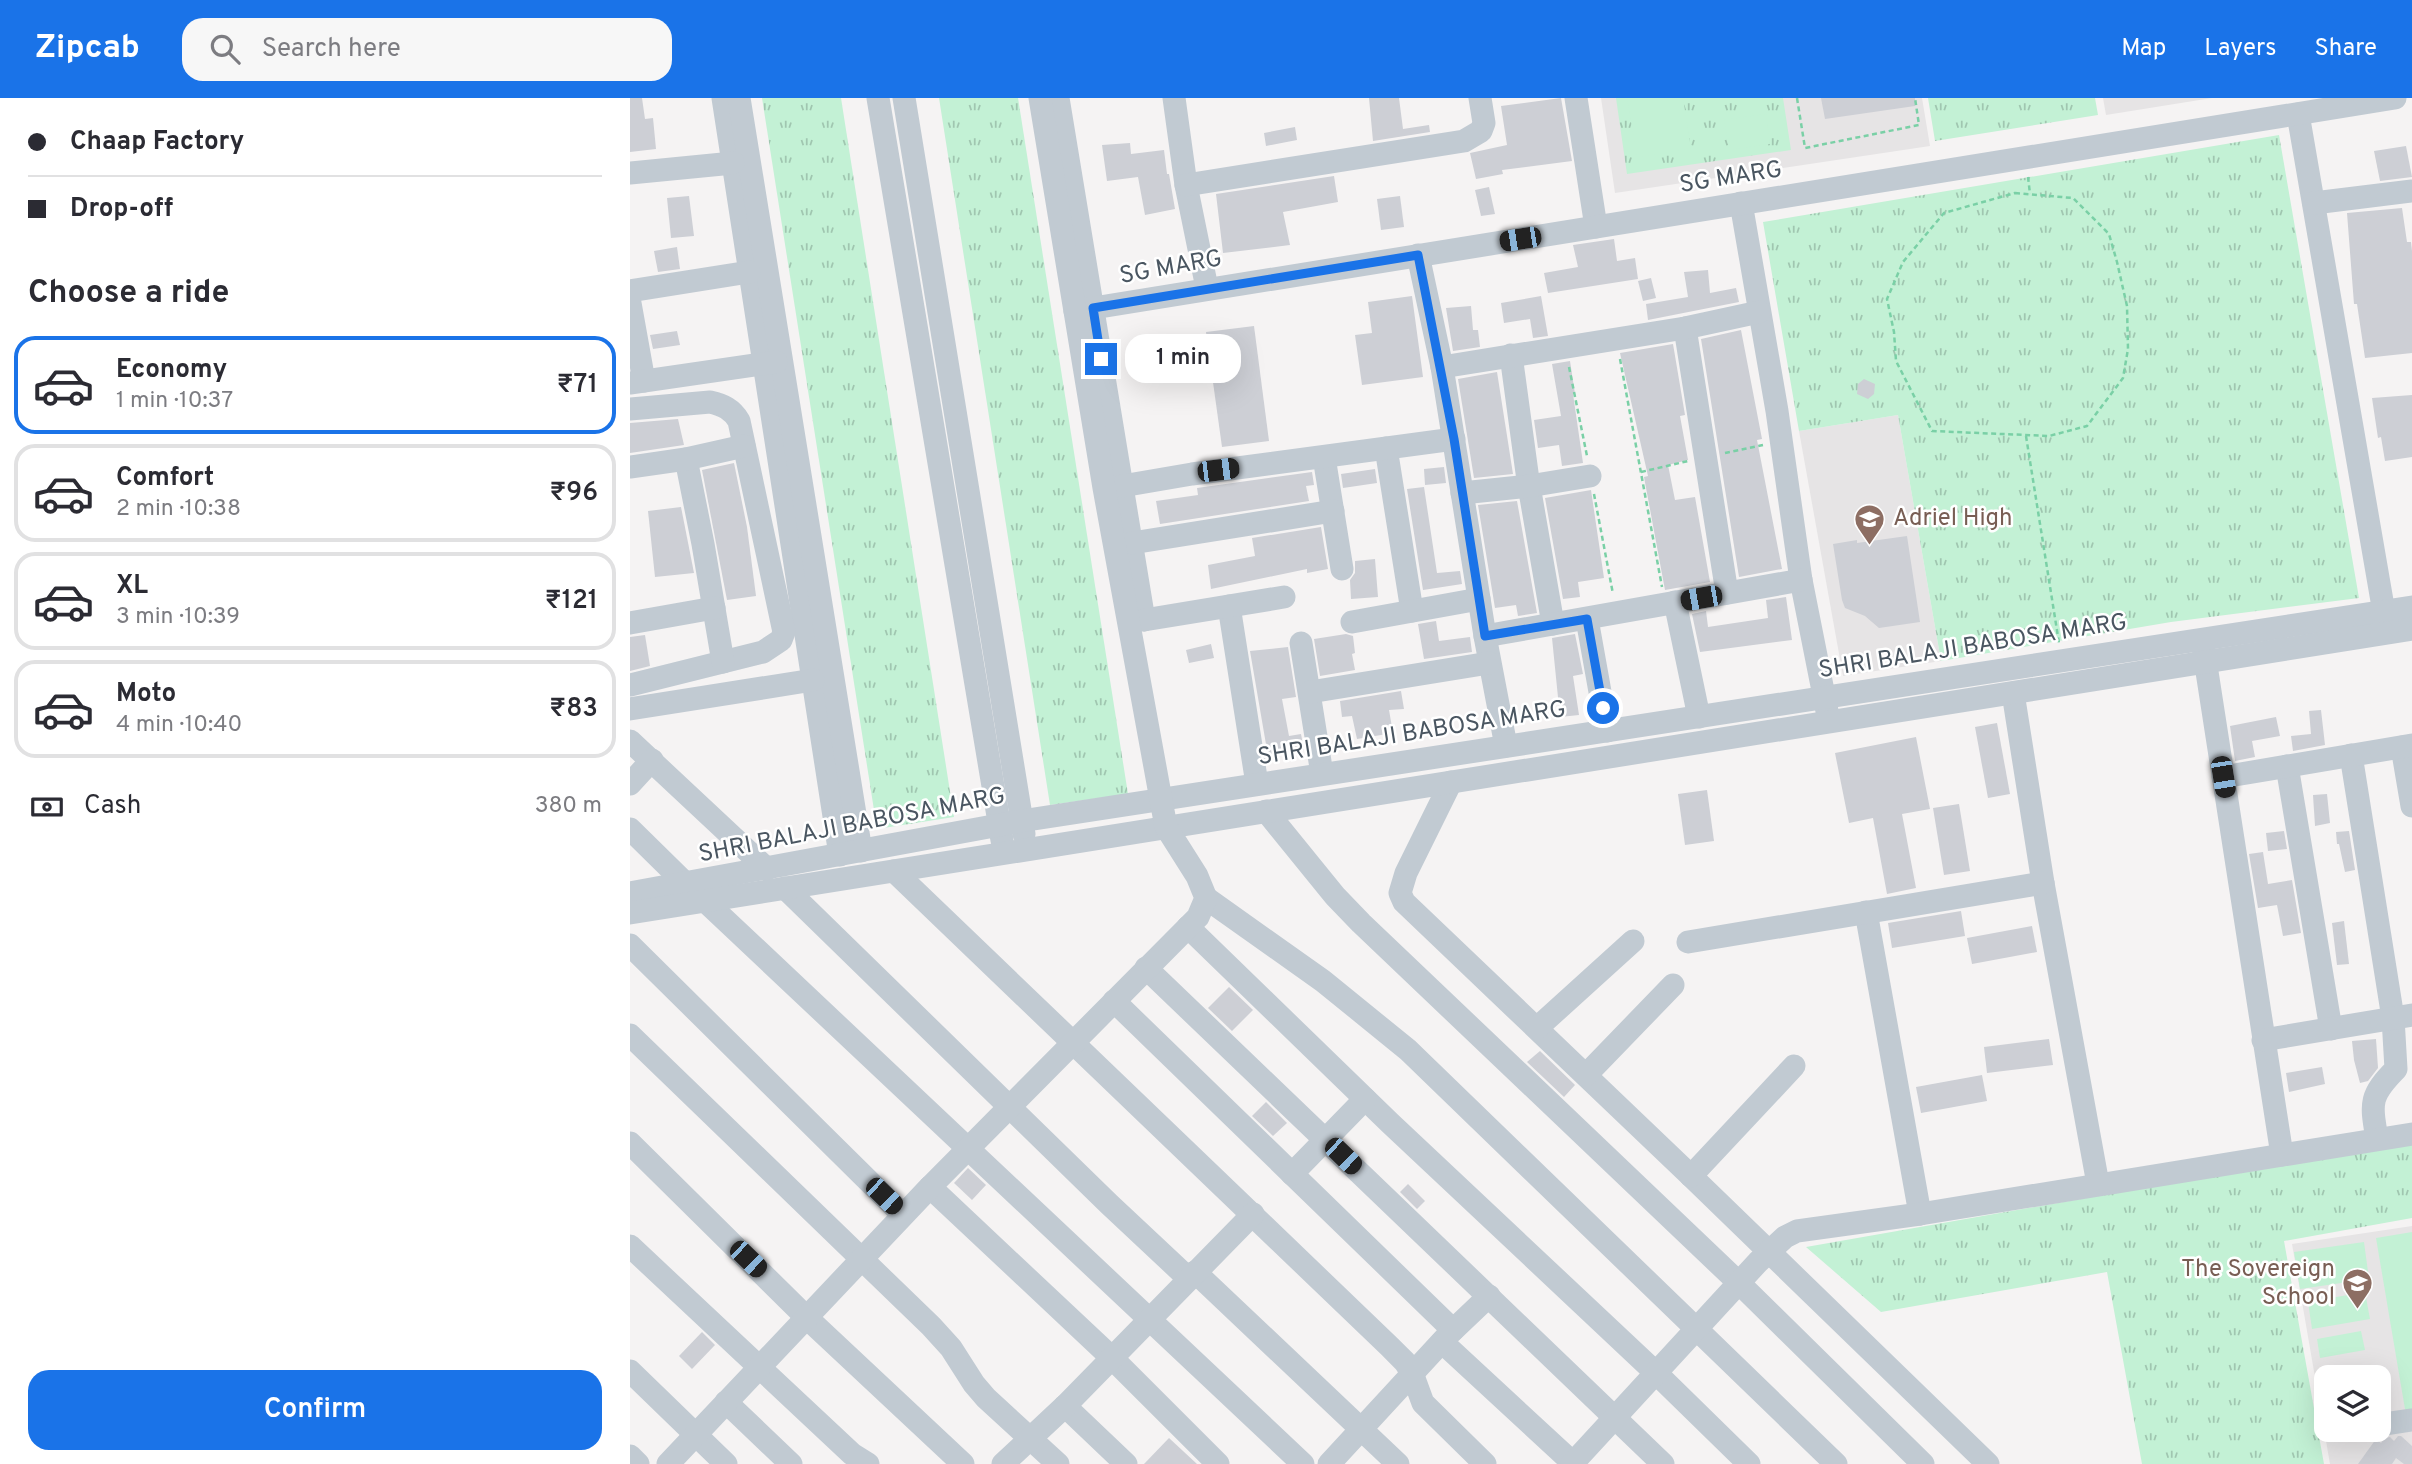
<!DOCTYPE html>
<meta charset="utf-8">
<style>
body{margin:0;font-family:Overpass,sans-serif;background:#f7f7f7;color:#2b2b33;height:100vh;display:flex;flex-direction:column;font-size:26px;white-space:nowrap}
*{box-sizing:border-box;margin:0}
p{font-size:23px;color:#7c7c81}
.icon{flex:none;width:38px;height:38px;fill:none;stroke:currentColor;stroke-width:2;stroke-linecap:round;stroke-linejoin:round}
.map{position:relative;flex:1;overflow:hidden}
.drawer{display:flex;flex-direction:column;background:#fff;width:630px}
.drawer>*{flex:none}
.top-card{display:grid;align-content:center;height:154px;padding:0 28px;background:#fff}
.fabs{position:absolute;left:1684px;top:1267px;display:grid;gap:14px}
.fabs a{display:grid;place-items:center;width:77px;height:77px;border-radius:14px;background:#fff;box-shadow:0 7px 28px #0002;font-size:35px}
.end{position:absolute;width:32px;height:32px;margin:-16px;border:9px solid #1a73e8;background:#fff;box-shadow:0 0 0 4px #fff}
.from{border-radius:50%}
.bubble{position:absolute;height:49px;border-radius:21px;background:#fff;box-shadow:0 7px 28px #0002;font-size:23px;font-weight:600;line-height:49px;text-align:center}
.car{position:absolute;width:21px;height:42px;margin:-21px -10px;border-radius:9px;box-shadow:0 0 5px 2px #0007;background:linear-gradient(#222 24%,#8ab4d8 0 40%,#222 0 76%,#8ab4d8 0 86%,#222 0)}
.top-card b{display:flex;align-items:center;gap:24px;height:66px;font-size:26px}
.top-card b+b{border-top:2px solid #e1e1e2}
.top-card i{width:18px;height:18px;background:#2b2b33}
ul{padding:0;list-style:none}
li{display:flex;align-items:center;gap:21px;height:98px;margin:0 14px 10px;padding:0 14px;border:4px solid #e1e1e2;border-radius:21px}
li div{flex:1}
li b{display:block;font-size:26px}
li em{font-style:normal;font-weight:600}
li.on{border-color:#1a73e8}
li>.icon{width:63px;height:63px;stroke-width:1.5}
h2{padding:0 28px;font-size:32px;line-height:84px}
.pay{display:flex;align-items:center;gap:18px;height:77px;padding:0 28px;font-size:26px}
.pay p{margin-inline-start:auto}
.action{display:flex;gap:14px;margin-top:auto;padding:14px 28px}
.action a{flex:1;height:80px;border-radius:21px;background:#1a73e8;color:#fff;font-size:28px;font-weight:600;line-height:80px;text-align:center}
header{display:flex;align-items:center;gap:42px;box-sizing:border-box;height:98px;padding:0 35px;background:#1a73e8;color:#fff}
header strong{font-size:33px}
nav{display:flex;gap:38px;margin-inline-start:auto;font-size:24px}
.search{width:490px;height:63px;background:#f7f7f7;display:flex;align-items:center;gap:18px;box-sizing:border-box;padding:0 24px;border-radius:21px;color:#7c7c81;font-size:26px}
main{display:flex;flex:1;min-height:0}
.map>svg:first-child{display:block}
.education{fill:#e6e4e5;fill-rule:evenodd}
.grass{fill:url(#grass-tufts)}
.pitch{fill:#c3f1d5}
.water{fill:url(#water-ripples)}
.building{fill:#cdcfd5}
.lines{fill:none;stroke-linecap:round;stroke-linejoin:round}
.path{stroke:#7ad0a6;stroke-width:2.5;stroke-dasharray:5 3.5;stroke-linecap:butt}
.minor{stroke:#c1cad2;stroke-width:23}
.route{stroke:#1a73e8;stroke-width:9}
.labels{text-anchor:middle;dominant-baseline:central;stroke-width:5;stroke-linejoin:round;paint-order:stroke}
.street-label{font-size:24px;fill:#4a5661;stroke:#fff}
.education-label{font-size:24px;fill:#785e54;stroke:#fff;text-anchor:start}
</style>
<header>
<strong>Zipcab</strong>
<div class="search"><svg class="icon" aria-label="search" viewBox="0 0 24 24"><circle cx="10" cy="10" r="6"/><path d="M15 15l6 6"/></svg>Search here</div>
<nav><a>Map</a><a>Layers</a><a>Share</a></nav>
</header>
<main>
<section class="drawer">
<div class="top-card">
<b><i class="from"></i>Chaap Factory</b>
<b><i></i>Drop-off</b>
</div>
<h2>Choose a ride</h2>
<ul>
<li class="on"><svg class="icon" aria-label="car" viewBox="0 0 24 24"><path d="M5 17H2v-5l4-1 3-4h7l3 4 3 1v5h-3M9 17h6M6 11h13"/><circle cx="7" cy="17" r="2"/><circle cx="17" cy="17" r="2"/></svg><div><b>Economy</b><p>1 min · 10:37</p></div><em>₹71</em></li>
<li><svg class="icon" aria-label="car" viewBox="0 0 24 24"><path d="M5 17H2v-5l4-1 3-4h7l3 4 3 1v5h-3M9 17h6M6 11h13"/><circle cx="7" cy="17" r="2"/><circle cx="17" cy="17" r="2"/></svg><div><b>Comfort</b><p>2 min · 10:38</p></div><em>₹96</em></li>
<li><svg class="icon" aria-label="car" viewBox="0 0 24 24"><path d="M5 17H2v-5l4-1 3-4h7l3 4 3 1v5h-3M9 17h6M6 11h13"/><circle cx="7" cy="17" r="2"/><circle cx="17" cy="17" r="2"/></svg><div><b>XL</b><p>3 min · 10:39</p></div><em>₹121</em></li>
<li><svg class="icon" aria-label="car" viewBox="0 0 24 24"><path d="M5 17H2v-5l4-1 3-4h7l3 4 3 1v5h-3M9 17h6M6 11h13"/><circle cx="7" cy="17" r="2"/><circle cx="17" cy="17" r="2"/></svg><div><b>Moto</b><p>4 min · 10:40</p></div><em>₹83</em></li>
</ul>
<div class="pay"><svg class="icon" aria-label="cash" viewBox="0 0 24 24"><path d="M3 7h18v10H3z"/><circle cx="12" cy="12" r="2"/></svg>Cash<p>380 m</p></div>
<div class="action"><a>Confirm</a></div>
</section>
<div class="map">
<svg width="1782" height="1366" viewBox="0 0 1782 1366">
<defs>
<pattern id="grass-tufts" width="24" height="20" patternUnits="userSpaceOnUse" patternTransform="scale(1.75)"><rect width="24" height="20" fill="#c3f1d5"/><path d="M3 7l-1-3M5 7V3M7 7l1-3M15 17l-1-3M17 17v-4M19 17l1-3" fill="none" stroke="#a0c6b0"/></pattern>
<pattern id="water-ripples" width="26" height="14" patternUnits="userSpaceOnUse" patternTransform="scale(1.75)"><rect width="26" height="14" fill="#90daee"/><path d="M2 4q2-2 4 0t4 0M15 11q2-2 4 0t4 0" fill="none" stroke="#78b4c4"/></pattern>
</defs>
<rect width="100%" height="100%" fill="#f5f3f3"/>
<!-- education -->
<g class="education">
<polygon points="971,0 1292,0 1300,48 985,95"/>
<polygon points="1473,0 1582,0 1476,17"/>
<polygon points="1268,317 1311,563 1213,578 1169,333"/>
<path d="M1782,1128V1366H1700L1662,1146ZM1696,1279H1748V1332H1696Z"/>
</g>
<!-- grass -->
<g class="grass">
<polygon points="132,0 211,0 324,719 247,731"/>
<polygon points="309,0 388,0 498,696 420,707"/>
<polygon points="986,0 1153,0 1161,52 997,76"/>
<polygon points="1298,0 1465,0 1468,17 1305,43"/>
<polygon points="1649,37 1729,500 1541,524 1311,563 1268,317 1169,333 1133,124"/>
<polygon points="1782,1043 1782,1120 1654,1143 1694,1366 1512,1366 1477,1174 1251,1214 1176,1149"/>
</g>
<!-- pitch -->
<g class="pitch">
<polygon points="997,0 1053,0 1061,50 1007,59"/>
<polygon points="1136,16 1140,46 1099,52 1094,22"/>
<polygon points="1782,1134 1782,1316 1776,1317 1746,1140"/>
<polygon points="1734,1144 1739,1181 1670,1191 1664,1154"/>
<polygon points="1735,1194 1740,1221 1682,1231 1678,1204"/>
<polygon points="1731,1233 1735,1252 1690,1260 1687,1241"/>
</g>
<!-- water -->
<polygon class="water" points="1750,1268 1755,1297 1748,1298 1748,1279 1696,1279 1695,1306 1691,1277"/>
<!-- building -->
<g class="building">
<polygon points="0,0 12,0 15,21 23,20 26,51 0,54"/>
<polygon points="739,0 769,0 773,31 799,27 800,34 743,43"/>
<polygon points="931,0 942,63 872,72 873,76 846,81 840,55 877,47 871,8"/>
<polygon points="1191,0 1285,0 1285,8 1195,21"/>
<polygon points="665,29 667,42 636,48 634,35"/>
<polygon points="500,45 501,56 534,52 537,76 539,76 545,111 515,117 508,79 477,83 472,47"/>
<polygon points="1776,48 1782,79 1750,83 1744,53"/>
<polygon points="704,78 708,104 653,114 660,147 593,155 586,96"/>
<polygon points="859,89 865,116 851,118 845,92"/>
<polygon points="59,98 64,138 41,140 37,100"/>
<polygon points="770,98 774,129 751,132 747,101"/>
<polygon points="1772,110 1777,144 1781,144 1782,153 1782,255 1735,260 1727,206 1724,206 1717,115"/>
<polygon points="984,141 987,163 1005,160 1008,181 918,195 914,175 948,169 943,147"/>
<polygon points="47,149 50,171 28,174 24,153"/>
<polygon points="1078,172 1080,195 1106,190 1109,204 1018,222 1016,206 1058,199 1054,174"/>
<polygon points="1021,180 1026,200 1013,203 1008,183"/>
<polygon points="782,198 793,279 732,287 725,237 742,235 738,204"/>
<polygon points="911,198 918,238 903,240 900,221 874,225 871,205"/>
<polygon points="841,208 843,232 848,232 850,249 823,253 816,210"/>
<polygon points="624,228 639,343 592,349 576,234"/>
<polygon points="1111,232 1132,341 1127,342 1152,471 1109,479 1071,241"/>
<polygon points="47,233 50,247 23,251 20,237"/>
<polygon points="1043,246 1055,317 1050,318 1058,362 1038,367 1045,402 1065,399 1080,484 1035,492 1014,379 1018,378 990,255"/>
<polygon points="940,263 945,296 943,296 953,365 932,368 929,347 908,350 904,322 931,318 922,266"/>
<polygon points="867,274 883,376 844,380 828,281"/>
<polygon points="1234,281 1245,286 1244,296 1238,301 1227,296 1228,286"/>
<polygon points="1782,297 1782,359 1755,363 1751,339 1748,340 1742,300"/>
<polygon points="48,321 54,347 0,355 0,325"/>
<polygon points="104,365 117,429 126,498 97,502 72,372"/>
<polygon points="814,369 816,385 795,387 794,371"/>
<polygon points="745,371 747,385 713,390 711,376"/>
<polygon points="682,374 684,387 676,388 679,403 530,426 526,403 568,397 567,390"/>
<polygon points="794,389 807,475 830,473 832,486 793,492 777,391"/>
<polygon points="961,392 974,480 948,484 950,499 933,501 915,400"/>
<polygon points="887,403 907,515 888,518 886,507 865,510 848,407"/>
<polygon points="51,409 64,475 25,479 18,413"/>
<polygon points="691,429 698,471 677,475 677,471 581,491 578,467 625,458 622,440"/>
<polygon points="1277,438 1290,524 1249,530 1235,518 1215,510 1212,502 1203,446 1227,442 1227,445"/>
<polygon points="745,461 748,499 721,501 720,482 725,475 725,463"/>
<polygon points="1156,499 1162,542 1070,554 1062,516 1076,513 1078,529 1138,520 1136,502"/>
<polygon points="806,523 809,543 840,539 842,554 794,561 788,526"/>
<polygon points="716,536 723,538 725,555 722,556 725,572 690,578 684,541"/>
<polygon points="945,536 953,576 943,578 949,617 930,619 922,540"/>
<polygon points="15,537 20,568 0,573 0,539"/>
<polygon points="581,546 584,560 559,565 556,552"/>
<polygon points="658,549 666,599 652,601 659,638 671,636 674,652 638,658 620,553"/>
<polygon points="771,593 774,611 759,612 763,635 727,641 722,618 712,619 710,603"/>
<polygon points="1691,612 1695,647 1663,653 1661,638 1681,636 1679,613"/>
<polygon points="1646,619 1650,638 1622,643 1625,659 1605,663 1600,628"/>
<polygon points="1367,625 1380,696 1358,700 1345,629"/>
<polygon points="1286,639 1300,711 1272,716 1286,790 1257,796 1243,720 1219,725 1205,655"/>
<polygon points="1077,692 1084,743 1055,747 1048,696"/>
<polygon points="1697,696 1700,725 1685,728 1683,697"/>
<polygon points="1329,706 1340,773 1314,777 1303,710"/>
<polygon points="1654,733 1657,751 1638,753 1636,735"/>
<polygon points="1719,733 1725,772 1715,774 1709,746 1707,746 1706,734"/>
<polygon points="1633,754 1638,786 1662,782 1671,835 1653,838 1647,807 1628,810 1619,756"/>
<polygon points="1331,813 1335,838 1262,850 1258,825"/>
<polygon points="1714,823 1719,866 1707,867 1702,825"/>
<polygon points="1402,828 1407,854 1342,866 1337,840"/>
<polygon points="599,889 623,912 602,933 578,910"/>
<polygon points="1419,941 1423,967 1357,975 1354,949"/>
<polygon points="1746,941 1748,970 1738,983 1730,985 1724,962 1722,943"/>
<polygon points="910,953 945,987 934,999 897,964"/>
<polygon points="1692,969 1695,986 1659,994 1656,975"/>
<polygon points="1352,977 1357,1003 1291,1015 1286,989"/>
<polygon points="636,1004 657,1025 643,1038 622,1018"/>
<polygon points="338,1070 356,1087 342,1102 324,1085"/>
<polygon points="778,1086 795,1103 787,1111 770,1094"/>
<polygon points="72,1234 85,1247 62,1271 49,1258"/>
<polygon points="1768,1338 1771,1338 1782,1348 1782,1366 1774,1366 1766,1360 1762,1366 1728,1366 1746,1341 1751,1345 1755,1340 1760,1339 1764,1343"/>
<polygon points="539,1340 567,1366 514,1366"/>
</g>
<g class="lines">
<!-- path -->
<g class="path">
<polyline points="1167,0 1175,50 1289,27 1285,0"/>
<polyline points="1398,79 1400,96"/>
<polygon points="1385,95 1443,100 1479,136 1487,164 1497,208 1498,251 1493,280 1457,328 1419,338 1302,333 1266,263 1264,234 1257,201 1273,164 1314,115"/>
<polyline points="990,261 1032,489"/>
<polyline points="939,269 957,358"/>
<polyline points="1396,338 1429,545"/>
<polyline points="1095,355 1133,347"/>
<polyline points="1011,374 1058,363"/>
<polyline points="964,396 983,496"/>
</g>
<!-- minor -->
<g class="minor">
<polyline points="93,0 210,757"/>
<polyline points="109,0 231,753"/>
<polyline points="248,0 372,742"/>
<polyline points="274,0 394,736"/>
<polyline points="428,0 514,522"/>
<polyline points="544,0 556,87 577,190"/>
<polyline points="946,0 966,129"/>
<polyline points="1668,16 1756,526"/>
<polyline points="0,75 103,65"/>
<polyline points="556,87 834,43 851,33 854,25 850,0"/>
<polyline points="1111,105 1147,313 1171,482 1197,613"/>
<polyline points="1684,105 1782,93"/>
<polyline points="788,157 812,269 855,538 876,648"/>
<polyline points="0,193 119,174"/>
<polyline points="0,205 14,283"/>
<polyline points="445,213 1765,0"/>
<polyline points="1055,230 1097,495"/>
<polyline points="881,257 898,382 923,526"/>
<polyline points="812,269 1055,230 1129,214"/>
<polyline points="0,285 146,264"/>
<path d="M0,311L80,304C93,307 102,311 109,323L154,534L151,542L133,554L0,587"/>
<polyline points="756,350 782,513"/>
<polyline points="694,359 712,471"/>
<polyline points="56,361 73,446 93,564"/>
<polyline points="0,369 56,361 114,348"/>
<polyline points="492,388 562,376 824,341"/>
<polyline points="832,395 899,388 960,378"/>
<polyline points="502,445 703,413"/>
<polyline points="1045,504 1069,619"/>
<polyline points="599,508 627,686"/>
<polyline points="957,521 977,633"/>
<polyline points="514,522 654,499"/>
<polyline points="722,524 849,501"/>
<polyline points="0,525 84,510"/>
<polyline points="855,538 1171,482"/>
<polyline points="671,545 692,676"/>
<polyline points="1573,548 1652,1057"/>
<polyline points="680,594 859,565"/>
<polyline points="1383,595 1413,785 1468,1086"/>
<polyline points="0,611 183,582"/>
<polyline points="0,643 137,771"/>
<polyline points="1772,649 1782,708"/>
<path d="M1721,657L1763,920L1766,971C1739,998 1741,1005 1747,1041"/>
<polyline points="1657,668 1701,931"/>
<polyline points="1593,679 1782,647"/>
<polyline points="821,684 776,775 770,795 774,804 1061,1078 1358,1366"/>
<polyline points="0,686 22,662"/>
<polyline points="636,713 705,798 731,825 1109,1185 1293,1366"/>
<polyline points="0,731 56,786"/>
<polyline points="264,773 759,1248 775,1264 782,1275 793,1305 855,1366"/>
<polyline points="155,790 479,1106 559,1181"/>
<polyline points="0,795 391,723 1782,509"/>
<polyline points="576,800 693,883 778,952 1206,1366"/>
<path d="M75,803C273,991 474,1177 673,1366"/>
<polyline points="1236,814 1290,1116"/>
<polyline points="0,815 1782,531"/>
<polyline points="558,829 760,1025 1026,1275 1119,1366"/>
<polyline points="1058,844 1413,785"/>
<polyline points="0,847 273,1117"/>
<polyline points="516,870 1033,1366"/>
<polyline points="484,903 823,1232"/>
<polyline points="907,930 1003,843"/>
<polyline points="0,937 301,1228 321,1250 344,1286 356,1300 428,1366"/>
<polyline points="1633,942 1782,917"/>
<polyline points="956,977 1043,887"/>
<polyline points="0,1045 176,1219 333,1366"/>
<polyline points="662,1076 735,1001"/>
<polyline points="1061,1078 1164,968"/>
<polyline points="300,1089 482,1260 588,1366"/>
<polyline points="0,1148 222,1356 238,1366"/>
<polyline points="565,1174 768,1366"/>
<polyline points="812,1244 944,1366"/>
<polyline points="0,1273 96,1366"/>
<polyline points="96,1304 161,1366"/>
<polyline points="435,1308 496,1366"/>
<polyline points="1748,1327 1782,1322"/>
<polyline points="0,1358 8,1366"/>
<polyline points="38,1366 300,1089 568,819 576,800 567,778 536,729 474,390 410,0"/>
<polyline points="373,1366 435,1308 623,1116"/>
<polyline points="699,1366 818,1237 859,1198"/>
<polyline points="942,1366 1128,1164 1155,1139 1167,1133 1290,1116 1782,1036"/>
</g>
</g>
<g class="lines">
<!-- route -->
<polyline class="route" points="471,261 463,210 788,157 824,341 855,538 957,521 973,610"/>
</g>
<!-- icons -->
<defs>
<symbol id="school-pin" viewBox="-11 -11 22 30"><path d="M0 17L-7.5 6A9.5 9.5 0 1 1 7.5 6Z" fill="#8d6e63" stroke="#fff"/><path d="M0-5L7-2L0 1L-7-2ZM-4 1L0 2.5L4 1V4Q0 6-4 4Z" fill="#fff"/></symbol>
</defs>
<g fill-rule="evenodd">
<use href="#school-pin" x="1222" y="404" width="35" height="47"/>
<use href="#school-pin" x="1710" y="1168" width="35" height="47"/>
</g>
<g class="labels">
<!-- street labels -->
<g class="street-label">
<text transform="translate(1101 80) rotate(-9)">SG MARG</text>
<text transform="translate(541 170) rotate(-10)">SG MARG</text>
<text transform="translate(1343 549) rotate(-9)">SHRI BALAJI BABOSA MARG</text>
<text transform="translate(782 636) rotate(-9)">SHRI BALAJI BABOSA MARG</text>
<text transform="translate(222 728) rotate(-11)">SHRI BALAJI BABOSA MARG</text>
</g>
<!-- education labels -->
<g class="education-label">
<text x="1263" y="421">Adriel High</text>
<text x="1705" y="1172" text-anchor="end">The Sovereign<tspan x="1705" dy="28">School</tspan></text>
</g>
</g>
</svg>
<div class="fabs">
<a><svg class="icon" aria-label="layers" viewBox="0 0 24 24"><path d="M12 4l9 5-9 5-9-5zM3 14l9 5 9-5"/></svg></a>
</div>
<i class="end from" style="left:973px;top:610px"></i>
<i class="end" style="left:471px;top:261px"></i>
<div class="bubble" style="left:495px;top:236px;width:116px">1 min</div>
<i class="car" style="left:890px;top:141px;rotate:261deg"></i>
<i class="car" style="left:588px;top:372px;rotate:83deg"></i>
<i class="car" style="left:1071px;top:500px;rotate:260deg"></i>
<i class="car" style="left:1593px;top:679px;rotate:171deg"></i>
<i class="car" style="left:713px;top:1058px;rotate:134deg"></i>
<i class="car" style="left:254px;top:1098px;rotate:134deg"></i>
<i class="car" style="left:118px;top:1161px;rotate:134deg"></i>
</div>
</main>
